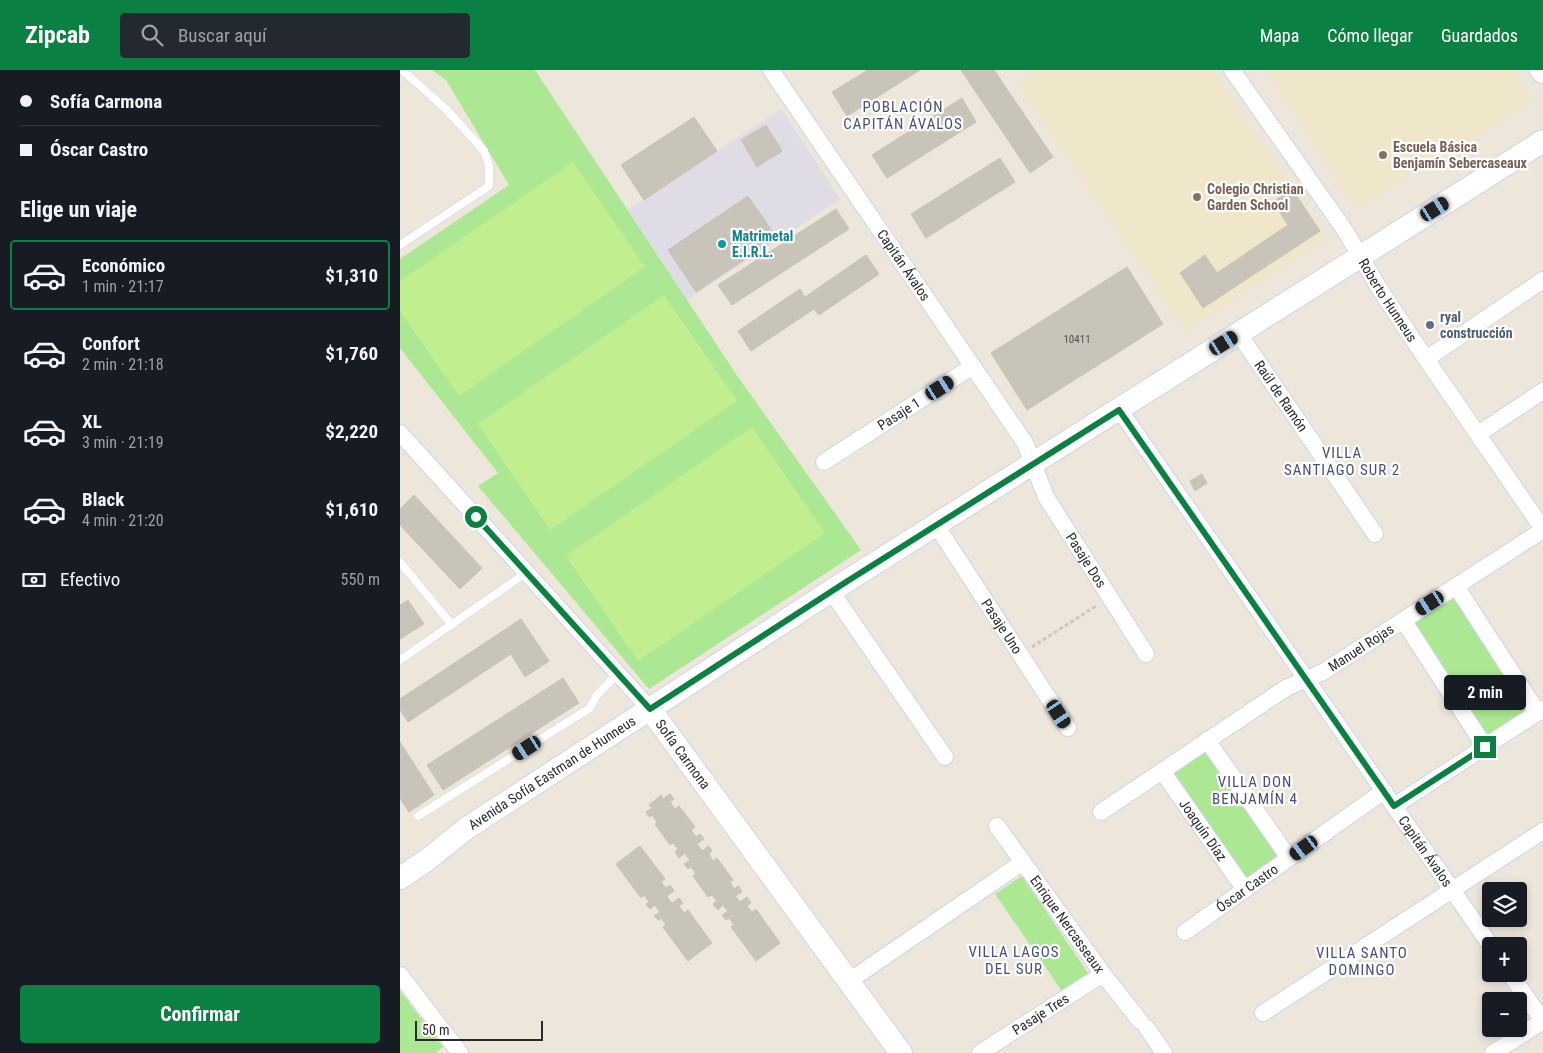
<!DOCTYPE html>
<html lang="es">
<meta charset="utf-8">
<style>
body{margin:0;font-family:"Roboto Condensed",sans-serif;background:#242831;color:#f1f3f6;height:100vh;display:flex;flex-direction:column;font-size:19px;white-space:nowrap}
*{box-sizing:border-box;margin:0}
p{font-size:16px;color:#9ea1a6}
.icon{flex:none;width:28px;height:28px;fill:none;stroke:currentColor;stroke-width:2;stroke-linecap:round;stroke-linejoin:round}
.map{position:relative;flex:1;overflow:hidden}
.panel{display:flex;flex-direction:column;background:#171b24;width:400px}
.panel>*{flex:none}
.top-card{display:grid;align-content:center;height:110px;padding:0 20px;background:#171b24}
.buttons{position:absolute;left:1082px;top:812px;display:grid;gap:10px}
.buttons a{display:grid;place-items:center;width:45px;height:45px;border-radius:5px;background:#171b24;box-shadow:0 2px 8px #0003;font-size:25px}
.scale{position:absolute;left:15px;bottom:12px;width:128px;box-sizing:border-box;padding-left:5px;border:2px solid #2a2a2a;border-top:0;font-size:14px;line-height:18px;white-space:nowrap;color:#2a2a2a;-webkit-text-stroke:4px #fff;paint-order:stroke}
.end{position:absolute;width:22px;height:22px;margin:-11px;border:6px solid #0b8043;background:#fff;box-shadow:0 0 0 2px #fff}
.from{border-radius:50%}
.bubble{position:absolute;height:35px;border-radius:5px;background:#171b24;box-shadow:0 2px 8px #0003;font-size:16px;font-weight:700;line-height:35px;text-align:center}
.car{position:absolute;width:15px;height:30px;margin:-15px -8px;border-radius:6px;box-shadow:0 0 4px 1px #0007;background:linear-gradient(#222 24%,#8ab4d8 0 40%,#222 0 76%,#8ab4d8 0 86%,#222 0)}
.top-card b{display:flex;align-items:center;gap:18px;height:48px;font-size:19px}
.top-card b+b{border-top:1px solid #363941}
.top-card i{width:12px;height:12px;background:#f1f3f6}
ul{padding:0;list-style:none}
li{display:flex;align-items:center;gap:15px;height:70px;margin:0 10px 8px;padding:0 10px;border:2px solid transparent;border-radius:5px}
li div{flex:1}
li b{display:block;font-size:19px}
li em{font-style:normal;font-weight:700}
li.active{border-color:#0b8043}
li>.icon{width:45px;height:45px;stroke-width:1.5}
h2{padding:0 20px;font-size:22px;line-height:60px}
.pay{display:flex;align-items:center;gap:12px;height:55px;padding:0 20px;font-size:19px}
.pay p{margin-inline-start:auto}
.button{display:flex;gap:10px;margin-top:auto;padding:10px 20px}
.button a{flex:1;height:58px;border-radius:5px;background:#0b8043;color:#fff;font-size:20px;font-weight:700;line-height:58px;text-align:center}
header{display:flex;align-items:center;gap:30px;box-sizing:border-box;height:70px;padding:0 25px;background:#0b8043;color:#fff}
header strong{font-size:24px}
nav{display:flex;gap:28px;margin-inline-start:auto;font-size:18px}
.search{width:350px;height:45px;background:#242831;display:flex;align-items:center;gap:12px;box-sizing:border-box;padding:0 18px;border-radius:5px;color:#9ea1a6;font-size:19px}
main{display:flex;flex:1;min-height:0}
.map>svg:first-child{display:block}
.industrial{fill:#dfdce5}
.education{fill:#f0e6c9}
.green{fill:#ace794}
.pitch{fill:#c1ef8f}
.building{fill:#c8c4ba;stroke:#c9c3b5}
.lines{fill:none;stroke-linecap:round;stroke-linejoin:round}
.lane-casing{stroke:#d0d3e4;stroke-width:9}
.street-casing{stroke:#d0d3e4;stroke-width:18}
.secondary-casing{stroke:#d0d3e4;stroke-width:24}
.path{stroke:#c8c8c8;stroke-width:3;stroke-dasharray:4 2.5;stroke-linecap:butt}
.lane{stroke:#fff;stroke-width:8}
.street{stroke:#fff;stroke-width:16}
.secondary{stroke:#fff;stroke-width:22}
.route{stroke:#0b8043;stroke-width:6}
.education-dot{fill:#8d6e63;stroke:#fff;stroke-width:2}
.culture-dot{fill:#0f9aa8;stroke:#fff;stroke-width:2}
.service-dot{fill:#5c6f8a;stroke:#fff;stroke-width:2}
.labels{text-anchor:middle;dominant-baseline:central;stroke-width:4.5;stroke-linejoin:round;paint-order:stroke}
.number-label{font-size:11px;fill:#52504e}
.education-label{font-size:14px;font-weight:bold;fill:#785e54;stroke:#fff;text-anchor:start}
.culture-label{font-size:14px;font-weight:bold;fill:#0d838f;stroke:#fff;text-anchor:start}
.street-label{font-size:14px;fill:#2a2a2a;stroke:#fff}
.service-label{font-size:14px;font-weight:bold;fill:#4e5e75;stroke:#fff;text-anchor:start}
.neighbourhood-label{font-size:15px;letter-spacing:1px;fill:#474e7e;stroke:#fff}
</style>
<header>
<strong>Zipcab</strong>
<div class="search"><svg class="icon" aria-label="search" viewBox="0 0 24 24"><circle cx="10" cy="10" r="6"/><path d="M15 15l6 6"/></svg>Buscar aquí</div>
<nav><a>Mapa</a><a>Cómo llegar</a><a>Guardados</a></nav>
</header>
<main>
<section class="panel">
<div class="top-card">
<b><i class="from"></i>Sofía Carmona</b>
<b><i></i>Óscar Castro</b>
</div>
<h2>Elige un viaje</h2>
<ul>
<li class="active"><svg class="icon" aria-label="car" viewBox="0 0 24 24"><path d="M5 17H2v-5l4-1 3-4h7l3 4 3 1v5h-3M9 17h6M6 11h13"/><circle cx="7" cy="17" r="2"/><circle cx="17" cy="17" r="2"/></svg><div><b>Económico</b><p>1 min · 21:17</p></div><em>$1,310</em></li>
<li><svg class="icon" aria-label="car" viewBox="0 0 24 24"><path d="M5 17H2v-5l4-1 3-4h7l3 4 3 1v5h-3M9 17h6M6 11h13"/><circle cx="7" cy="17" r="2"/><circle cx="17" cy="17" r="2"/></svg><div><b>Confort</b><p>2 min · 21:18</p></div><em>$1,760</em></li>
<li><svg class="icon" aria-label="car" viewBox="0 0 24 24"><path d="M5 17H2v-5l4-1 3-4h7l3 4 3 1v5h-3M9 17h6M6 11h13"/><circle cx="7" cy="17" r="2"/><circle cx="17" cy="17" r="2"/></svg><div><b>XL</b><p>3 min · 21:19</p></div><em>$2,220</em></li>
<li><svg class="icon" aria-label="car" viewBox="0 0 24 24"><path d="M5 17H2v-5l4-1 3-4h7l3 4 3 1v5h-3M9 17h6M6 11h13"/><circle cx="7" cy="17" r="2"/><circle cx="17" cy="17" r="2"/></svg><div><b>Black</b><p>4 min · 21:20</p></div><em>$1,610</em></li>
</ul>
<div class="pay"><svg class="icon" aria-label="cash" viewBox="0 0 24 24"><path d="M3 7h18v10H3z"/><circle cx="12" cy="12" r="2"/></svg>Efectivo<p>550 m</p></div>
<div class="button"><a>Confirmar</a></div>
</section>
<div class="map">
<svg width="1143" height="983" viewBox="0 0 1143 983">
<rect width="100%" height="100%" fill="#ede6db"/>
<!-- industrial -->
<polygon class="industrial" points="381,39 440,129 287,230 228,140"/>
<!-- education -->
<g class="education">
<polygon points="641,0 811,0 928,169 785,261 619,15"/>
<polygon points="866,0 1112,0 1133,31 956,138"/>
</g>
<!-- green -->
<g class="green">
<polygon points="32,0 135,0 336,304 461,480 249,619 78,416 98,403 0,278 0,189 109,115 46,10"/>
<polygon points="1053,526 1127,639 1084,667 1010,554"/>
<polygon points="806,681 882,788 846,813 768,705"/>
<polygon points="622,806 690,906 664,924 595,824"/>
<polygon points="0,921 43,977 35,983 0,983"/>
</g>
<!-- pitch -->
<g class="pitch">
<polygon points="173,92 245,197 59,326 0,241 0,211"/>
<polygon points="264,225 337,331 150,460 78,354"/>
<polygon points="352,357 425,463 238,591 166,486"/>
</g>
<!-- building -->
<g class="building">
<polygon points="468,0 520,0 447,46 432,22"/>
<polygon points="561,0 594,0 653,87 630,103"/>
<polygon points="562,28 576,52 487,108 472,85"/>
<polygon points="294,47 317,81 244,130 221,95"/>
<polygon points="366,55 382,81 357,97 341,70"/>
<polygon points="600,88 615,112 526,168 511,144"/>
<polygon points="892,119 920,161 803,238 780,203 805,185 817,203 888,155 873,132"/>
<polygon points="348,126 377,168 296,222 268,180"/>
<polygon points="436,139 449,159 332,235 318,215"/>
<polygon points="466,185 479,204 419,245 414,239 351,281 338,261 400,219 405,227"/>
<polygon points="727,197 763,254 627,340 591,283"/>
<polygon points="802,404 807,413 795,421 790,411"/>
<polygon points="14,425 82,498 60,519 0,455 0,439"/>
<polygon points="8,530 24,554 0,569 0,535"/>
<polygon points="121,549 149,591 125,607 111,584 8,652 0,640 0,629"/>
<polygon points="163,608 179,633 43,720 27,695"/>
<polygon points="0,672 34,725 9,742 0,728"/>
<polygon points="270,724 274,729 270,732 275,739 279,736 295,757 291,760 296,767 300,764 304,769 297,774 300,778 287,787 285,783 279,788 275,782 278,779 273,773 270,775 255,754 257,752 252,745 249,747 246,742 252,738 249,735 261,725 263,729"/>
<polygon points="240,776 265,809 261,812 266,818 270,815 274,821 267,826 269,830 257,838 255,835 250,839 246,834 249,832 244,825 241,828 216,794"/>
<polygon points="309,776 312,781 309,784 313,791 317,788 333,810 330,812 334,819 339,816 342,822 335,826 338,829 325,838 323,835 318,840 313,834 317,831 312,825 308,827 293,806 296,804 291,797 288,799 284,794 290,790 287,787 300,778 302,781"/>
<polygon points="347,827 351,833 347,836 352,842 356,839 380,873 356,891 331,857 334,855 329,848 326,850 322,845 328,841 325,838 338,829 340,832"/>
<polygon points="279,828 283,833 279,836 284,843 288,840 312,873 288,891 263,857 266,855 261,848 258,850 254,846 260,842 257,838 269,830 272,833"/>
</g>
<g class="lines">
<defs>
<g id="lane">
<polyline points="0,175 89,116 89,95 84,81 47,40 2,0"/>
<polyline points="0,492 52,555"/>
<polyline points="0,590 126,503"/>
<polyline points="18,746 190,638 197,625 218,603"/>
</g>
<g id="street">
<path id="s1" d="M371,0L625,373L646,427L746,584"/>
<path id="s2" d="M832,0L944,159L979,218L1026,289L1143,459"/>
<path id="s3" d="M839,264L975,464"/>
<polyline points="1026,289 1143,210"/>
<path id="s4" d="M719,339L1091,876"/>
<polyline points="0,363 250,639"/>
<polyline points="1078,364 1143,321"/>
<path id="s5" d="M424,392L573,296"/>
<path id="s6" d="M536,455L668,658"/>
<polyline points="1056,516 1138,643"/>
<polyline points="431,521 545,687"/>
<polyline points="1003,550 1085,677"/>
<polyline points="807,670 889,788"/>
<path id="s7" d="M762,701L845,820"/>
<polyline points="994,736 1143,639"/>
<path id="s8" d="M701,742L886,618L923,602L1143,460"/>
<path id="s9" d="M597,756L703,904L740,951"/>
<path id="s10" d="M785,862L984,721"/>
<polyline points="1110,904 1143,951"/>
<polyline points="0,905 60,983"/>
<polyline points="449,911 623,792"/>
<polyline points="863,943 1143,761"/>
<polyline points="747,958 764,983"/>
<path id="s11" d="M580,983L703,904"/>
<polyline points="1093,983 1143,951"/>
</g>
<g id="secondary">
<polyline points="1141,0 1143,2"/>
<path id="s12" d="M250,639L501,983"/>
<path id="s13" d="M0,808L27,790L67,758L431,521L1143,71"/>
</g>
</defs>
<!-- lane casing -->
<use href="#lane" class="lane-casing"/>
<!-- street casing -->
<use href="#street" class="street-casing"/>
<!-- secondary casing -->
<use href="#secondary" class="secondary-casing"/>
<!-- path -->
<polyline class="path" points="632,577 696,536"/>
<!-- lane -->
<use href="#lane" class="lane"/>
<!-- street -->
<use href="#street" class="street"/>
<!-- secondary -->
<use href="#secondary" class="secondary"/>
</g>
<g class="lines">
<!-- route -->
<polyline class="route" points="76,447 250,639 446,512 719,340 994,736 1085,677"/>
</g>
<!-- markers -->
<g class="education-dot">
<circle cx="983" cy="85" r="5"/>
<circle cx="797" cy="127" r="5"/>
</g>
<circle class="culture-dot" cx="322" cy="174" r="5"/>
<circle class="service-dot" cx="1030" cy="255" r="5"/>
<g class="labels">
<!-- number labels -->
<g class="number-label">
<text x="677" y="269">10411</text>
</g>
<!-- education labels -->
<g class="education-label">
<text x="993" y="77">Escuela Básica<tspan x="993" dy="16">Benjamín Sebercaseaux</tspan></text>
<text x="807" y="119">Colegio Christian<tspan x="807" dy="16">Garden School</tspan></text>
</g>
<!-- culture labels -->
<g class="culture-label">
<text x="332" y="166">Matrimetal<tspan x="332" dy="16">E.I.R.L.</tspan></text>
</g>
<!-- street labels -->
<g class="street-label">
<text stroke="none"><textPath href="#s1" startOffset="236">Capitán Ávalos</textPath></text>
<text stroke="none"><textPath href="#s2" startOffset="278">Roberto Hunneus</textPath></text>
<text stroke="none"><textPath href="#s3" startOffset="75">Raúl de Ramón</textPath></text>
<text stroke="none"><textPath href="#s5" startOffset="89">Pasaje 1</textPath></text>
<text stroke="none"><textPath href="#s1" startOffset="584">Pasaje Dos</textPath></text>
<text stroke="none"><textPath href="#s6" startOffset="121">Pasaje Uno</textPath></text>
<text stroke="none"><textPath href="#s8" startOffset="308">Manuel Rojas</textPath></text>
<text stroke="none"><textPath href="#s12" startOffset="56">Sofía Carmona</textPath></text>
<text stroke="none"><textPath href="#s13" startOffset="185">Avenida Sofía Eastman de Hunneus</textPath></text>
<text stroke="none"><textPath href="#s7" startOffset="72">Joaquín Díaz</textPath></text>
<text stroke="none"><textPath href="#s4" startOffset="538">Capitán Ávalos</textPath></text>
<text stroke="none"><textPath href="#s10" startOffset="76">Óscar Castro</textPath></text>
<text stroke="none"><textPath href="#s9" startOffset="121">Enrique Nercasseaux</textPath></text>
<text stroke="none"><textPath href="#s11" startOffset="72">Pasaje Tres</textPath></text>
</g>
<!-- service labels -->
<g class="service-label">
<text x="1040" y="247">ryal<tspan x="1040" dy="16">construcción</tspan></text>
</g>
<!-- neighbourhood labels -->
<g class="neighbourhood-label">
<text x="503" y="37">POBLACIÓN<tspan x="503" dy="17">CAPITÁN ÁVALOS</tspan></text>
<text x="942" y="383">VILLA<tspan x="942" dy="17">SANTIAGO SUR 2</tspan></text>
<text x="855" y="712">VILLA DON<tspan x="855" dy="17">BENJAMÍN 4</tspan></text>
<text x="614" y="882">VILLA LAGOS<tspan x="614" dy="17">DEL SUR</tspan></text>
<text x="962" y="883">VILLA SANTO<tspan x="962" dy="17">DOMINGO</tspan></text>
</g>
</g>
</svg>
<div class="buttons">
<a><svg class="icon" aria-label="layers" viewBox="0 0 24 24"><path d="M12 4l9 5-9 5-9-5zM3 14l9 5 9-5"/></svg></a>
<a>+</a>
<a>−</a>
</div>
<div class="scale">50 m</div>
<i class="end from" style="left:76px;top:447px"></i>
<i class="end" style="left:1085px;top:677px"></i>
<div class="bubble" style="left:1044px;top:605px;width:82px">2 min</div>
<i class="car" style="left:1035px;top:139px;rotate:58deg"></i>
<i class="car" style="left:824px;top:273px;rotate:58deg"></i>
<i class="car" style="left:540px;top:318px;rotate:57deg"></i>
<i class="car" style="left:1030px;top:533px;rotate:237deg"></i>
<i class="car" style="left:659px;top:644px;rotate:147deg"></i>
<i class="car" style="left:127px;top:678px;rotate:238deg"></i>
<i class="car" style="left:904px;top:778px;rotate:234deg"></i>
</div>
</main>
